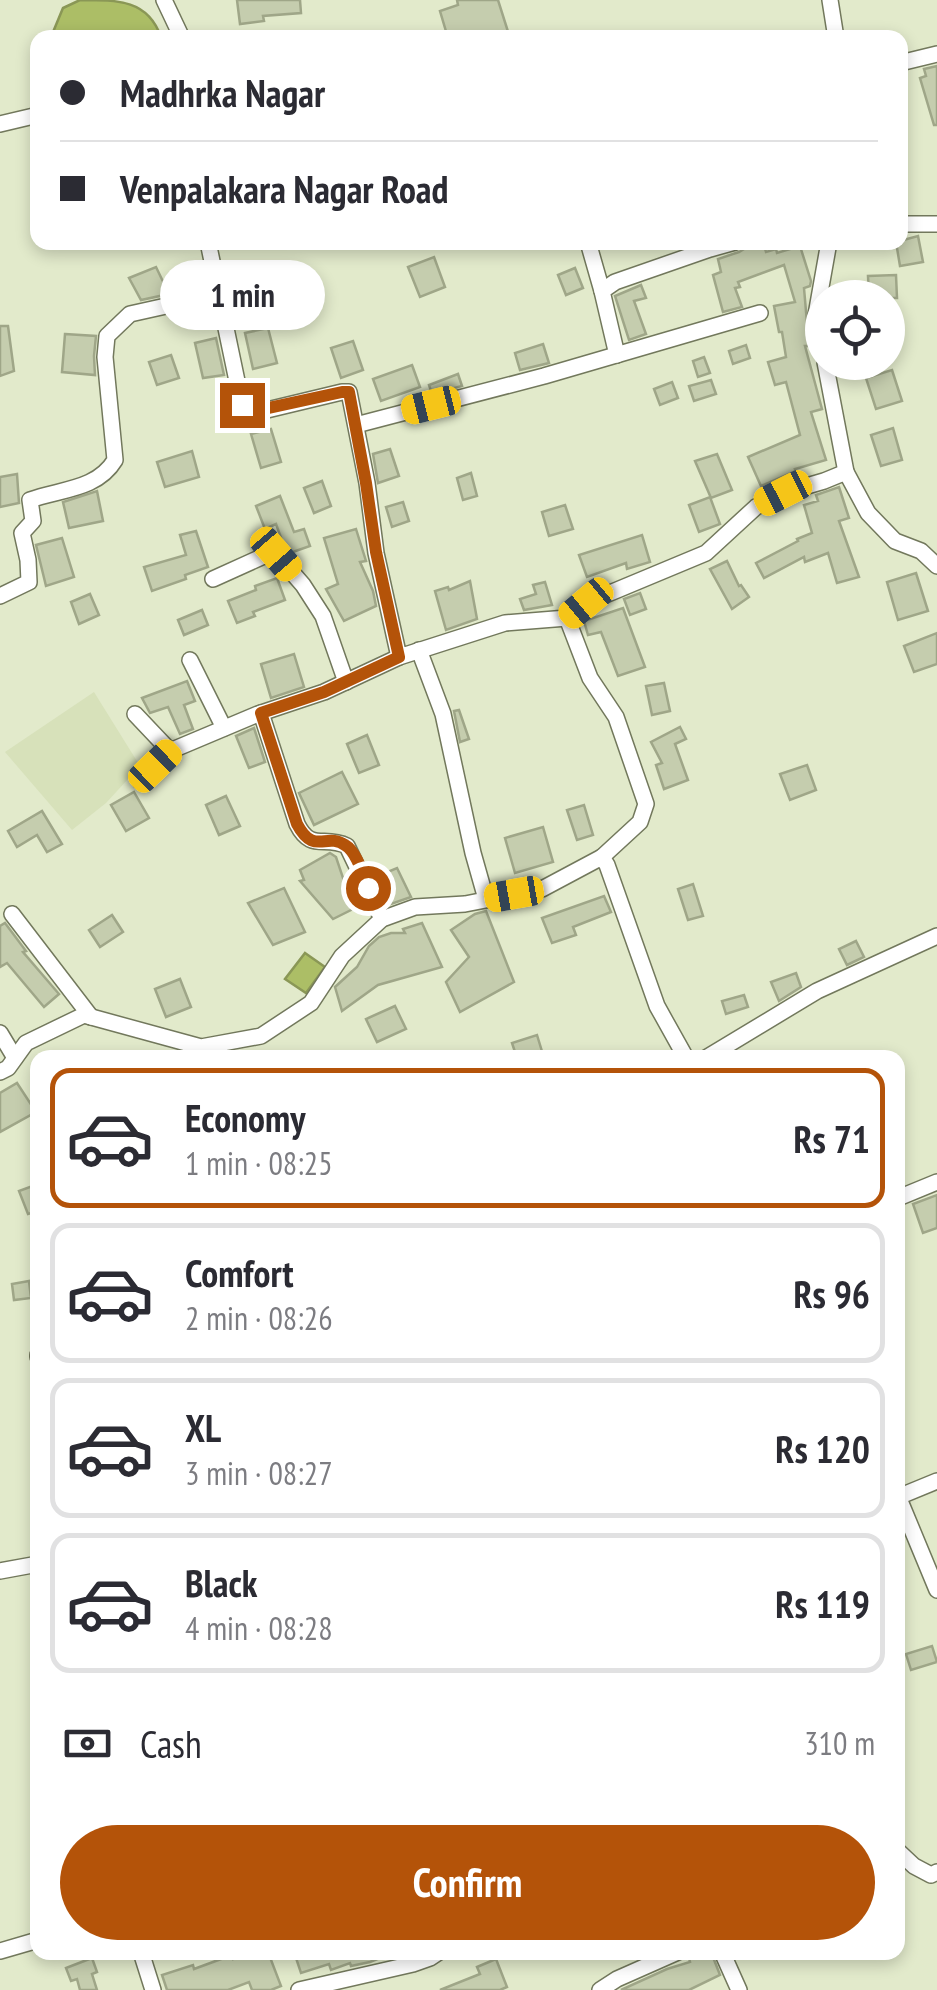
<!DOCTYPE html>
<meta charset="utf-8">
<style>
body{margin:0;font-family:"PT Sans Narrow",sans-serif;background:#f2f2f3;color:#2b2b33;height:100vh;display:flex;flex-direction:column;font-size:38px;white-space:nowrap}
*{box-sizing:border-box;margin:0}
p{font-size:32px;color:#7c7c81}
.icon{flex:none;width:55px;height:55px;fill:none;stroke:currentColor;stroke-width:2;stroke-linecap:round;stroke-linejoin:round}
.map{position:relative;flex:1;overflow:hidden}
.drawer{position:absolute;left:30px;top:1050px;width:875px;height:910px;display:flex;flex-direction:column;background:#fff;border-radius:20px;box-shadow:0 5px 15px #0003}
.drawer>*{flex:none}
.banner{position:absolute;left:30px;top:30px;width:878px;height:220px;border-radius:20px;box-shadow:0 5px 15px #0003;display:grid;align-content:center;height:220px;padding:0 30px;background:#fff}
.controls{position:absolute;left:805px;top:280px;display:grid;gap:20px}
.controls a{display:grid;place-items:center;width:100px;height:100px;border-radius:50%;background:#fff;box-shadow:0 5px 15px #0003;font-size:50px}
.end{position:absolute;width:45px;height:45px;margin:-22px;border:12px solid #b45309;background:#fff;box-shadow:0 0 0 5px #fff}
.from{border-radius:50%}
.bubble{position:absolute;height:70px;border-radius:35px;background:#fff;box-shadow:0 5px 15px #0003;font-size:32px;font-weight:600;line-height:70px;text-align:center}
.car{position:absolute;width:30px;height:60px;margin:-30px -15px;border-radius:12px;box-shadow:0 0 8px 2px #0007;background:linear-gradient(#f5c518 24%,#345 0 40%,#f5c518 0 76%,#345 0 86%,#f5c518 0)}
.banner b{display:flex;align-items:center;gap:35px;height:95px;font-size:38px}
.banner b+b{border-top:2px solid #e1e1e2}
.banner i{width:25px;height:25px;background:#2b2b33}
ul{padding:18px 0 0;list-style:none}
li{display:flex;align-items:center;gap:30px;height:140px;margin:0 20px 15px;padding:0 10px;border:5px solid #e1e1e2;border-radius:20px}
li div{flex:1}
li b{display:block;font-size:38px}
li em{font-style:normal;font-weight:600}
li.selected{border-color:#b45309}
li>.icon{width:90px;height:90px;stroke-width:1.5}
.pay{display:flex;align-items:center;gap:25px;height:110px;padding:0 30px;font-size:38px}
.pay p{margin-inline-start:auto}
.action{display:flex;gap:20px;margin-top:auto;padding:20px 30px}
.action a{flex:1;height:115px;border-radius:60px;background:#b45309;color:#fff;font-size:40px;font-weight:600;line-height:115px;text-align:center}
.map>svg:first-child{display:block}
.built{fill:#d7e1ba}
.water{fill:#acbe66;stroke:#8a9756;stroke-width:2.5}
.building{fill:#c5cdae;stroke:#9fa688;stroke-width:2.5}
.lines{fill:none;stroke-linecap:round;stroke-linejoin:round}
.minor-casing{stroke:#72785c;stroke-width:18}
.minor{stroke:#fff;stroke-width:15}
.route{stroke:#b45309;stroke-width:12}
</style>
<div class="map">
<svg width="937" height="1990" viewBox="0 0 937 1990">
<rect width="100%" height="100%" fill="#e2eacb"/>
<!-- built -->
<polygon class="built" points="94,692 140,766 106,803 72,830 5,752"/>
<!-- water -->
<g class="water">
<path d="M80,0C119,0 148,0 161,37H51L63,8Z"/>
<polygon points="305,953 325,967 306,993 285,979"/>
</g>
<!-- building -->
<g class="building">
<polygon points="237,0 300,0 301,13 263,16 264,21 240,24"/>
<polygon points="457,0 498,0 510,38 448,38 440,11 458,5"/>
<polygon points="937,66 937,125 934,125 920,78 926,76 924,69"/>
<polygon points="918,236 923,262 900,266 896,242"/>
<polygon points="746,242 763,242 766,252 776,249 777,253 800,246 811,281 810,286 804,288 809,346 805,346 822,409 811,412 826,460 795,469 796,471 761,486 748,457 800,435 786,382 775,385 768,362 786,357 782,332 779,332 774,306 795,302 784,265 738,282 740,287 735,288 742,307 723,312 713,275 721,272 718,259 739,252 744,249"/>
<polygon points="434,257 445,287 420,297 408,267"/>
<polygon points="156,267 169,294 141,300 129,278"/>
<polygon points="575,268 583,288 566,295 558,275"/>
<polygon points="896,275 897,298 869,298 868,276"/>
<polygon points="641,285 646,298 634,301 646,334 629,340 615,296"/>
<polygon points="0,326 8,326 14,371 0,376"/>
<polygon points="268,328 277,363 253,369 245,333"/>
<polygon points="65,334 96,336 94,356 95,375 62,372"/>
<polygon points="216,338 224,375 203,378 195,343"/>
<polygon points="353,341 363,370 341,378 331,348"/>
<polygon points="543,344 549,363 520,370 515,353"/>
<polygon points="746,345 750,358 733,364 729,351"/>
<polygon points="171,355 179,378 157,385 149,362"/>
<polygon points="704,357 710,373 698,377 693,361"/>
<polygon points="412,365 420,387 381,401 373,379"/>
<polygon points="892,370 902,401 876,409 866,378"/>
<polygon points="458,374 462,386 432,394 429,385"/>
<polygon points="711,380 716,394 694,401 689,386"/>
<polygon points="672,382 678,398 660,405 654,389"/>
<polygon points="893,428 902,460 881,466 871,435"/>
<polygon points="271,429 281,462 261,468 251,434"/>
<polygon points="390,449 399,476 378,483 373,454"/>
<polygon points="192,451 199,477 165,487 157,462"/>
<polygon points="717,454 732,490 711,498 695,461"/>
<polygon points="471,473 477,496 463,500 457,478"/>
<polygon points="17,474 19,503 0,507 0,477"/>
<polygon points="322,481 331,506 314,513 304,488"/>
<polygon points="839,487 849,518 839,521 859,577 837,583 828,553 805,562 804,557 764,578 756,563 798,541 797,539 812,533 804,505 818,501 816,495"/>
<polygon points="97,491 103,521 69,528 63,502"/>
<polygon points="280,496 294,532 304,529 310,546 290,553 284,546 276,524 265,529 256,506"/>
<polygon points="710,497 720,524 699,532 689,505"/>
<polygon points="403,502 409,521 392,527 386,507"/>
<polygon points="565,505 573,529 549,536 542,512"/>
<polygon points="356,529 366,561 360,562 373,591 376,606 344,621 326,589 338,584 324,538"/>
<polygon points="196,531 208,567 185,575 186,579 152,591 144,567 186,555 180,535"/>
<polygon points="642,535 650,562 627,569 626,563 587,577 579,555"/>
<polygon points="62,538 74,577 46,586 36,545"/>
<polygon points="727,561 739,586 741,585 749,597 732,609 710,569"/>
<polygon points="916,573 928,611 898,620 887,582"/>
<polygon points="277,578 285,600 253,612 255,616 237,623 228,601 256,590 255,586"/>
<polygon points="470,581 477,619 446,630 435,591 448,587 449,590"/>
<polygon points="545,582 552,605 524,610 520,599 536,594 533,585"/>
<polygon points="640,593 646,609 630,615 624,599"/>
<polygon points="90,594 99,615 79,624 71,602"/>
<polygon points="623,608 645,667 618,676 601,632 588,635 584,621"/>
<polygon points="202,610 208,625 184,635 178,620"/>
<polygon points="937,633 937,664 914,672 904,646"/>
<polygon points="294,654 304,687 271,698 261,664"/>
<polygon points="187,681 195,701 184,705 193,729 180,734 168,707 150,713 142,698"/>
<polygon points="664,683 670,711 652,715 646,686"/>
<polygon points="459,710 469,739 460,742 454,711"/>
<polygon points="680,727 686,739 675,744 688,780 664,789 656,765 662,763 651,742"/>
<polygon points="254,728 265,762 249,768 236,736"/>
<polygon points="367,735 379,765 359,773 347,744"/>
<polygon points="807,765 816,790 790,800 780,774"/>
<polygon points="342,772 358,804 314,825 299,793"/>
<polygon points="134,792 149,818 126,831 111,805"/>
<polygon points="226,796 240,826 219,835 206,805"/>
<polygon points="584,805 593,835 577,840 567,810"/>
<polygon points="42,811 62,844 47,852 37,835 17,847 8,831"/>
<polygon points="543,827 553,862 515,873 505,838"/>
<polygon points="330,853 336,857 343,878 359,904 355,908 333,919 300,881 304,880 300,870"/>
<polygon points="397,868 411,897 391,904 378,876"/>
<polygon points="693,884 703,916 688,920 678,889"/>
<polygon points="284,888 305,932 273,945 248,903"/>
<polygon points="604,896 611,912 573,927 576,935 552,943 542,918"/>
<polygon points="486,911 514,982 460,1012 446,982 469,957 451,930 475,914"/>
<polygon points="112,915 123,932 100,947 89,930"/>
<polygon points="5,923 26,951 23,952 59,994 44,1007 7,963 0,967 0,926"/>
<polygon points="422,923 442,967 378,985 342,1011 335,987 357,967 369,946 379,937 391,933 405,933 403,929"/>
<polygon points="856,941 864,957 847,965 839,949"/>
<polygon points="796,973 801,987 779,1001 771,982"/>
<polygon points="180,979 191,1007 166,1017 155,989"/>
<polygon points="744,995 748,1007 726,1014 722,1001"/>
<polygon points="395,1006 406,1029 377,1042 366,1019"/>
<polygon points="537,1035 544,1058 517,1058 512,1043"/>
<polygon points="17,1083 36,1112 0,1132 0,1093"/>
<polygon points="38,1184 38,1211 28,1214 19,1191"/>
<polygon points="937,1195 937,1228 923,1233 913,1204"/>
<polygon points="29,1281 31,1298 14,1300 12,1284"/>
<polygon points="932,1646 937,1662 911,1670 906,1654"/>
<polygon points="251,1952 268,1952 281,1986 271,1990 252,1990 249,1982 228,1990 167,1990 162,1975 193,1965 194,1969 232,1955 233,1959"/>
<polygon points="294,1952 393,1952 393,1953 370,1962 351,1966 350,1963 331,1970 329,1964 301,1973"/>
<polygon points="701,1952 711,1952 720,1975 689,1990 621,1990 667,1969 690,1962 689,1958"/>
<polygon points="92,1958 97,1972 92,1974 97,1990 80,1990 77,1979 71,1981 66,1968"/>
<polygon points="496,1959 507,1987 500,1990 440,1990 480,1974 477,1967"/>
</g>
<g class="lines">
<defs>
<g id="minor">
<polyline points="164,0 182,38"/>
<polyline points="830,0 836,38"/>
<polyline points="900,63 937,54"/>
<polyline points="0,124 38,115"/>
<polyline points="900,224 937,224"/>
<polyline points="208,242 242,405 248,411 267,410 342,392 349,392 367,483 376,553 399,657 505,623 567,618 586,603 706,553 756,507 783,493 824,481 846,472 868,513 895,541 921,551 937,566"/>
<polyline points="588,242 602,291"/>
<polyline points="822,347 816,315 829,242"/>
<polyline points="617,355 602,291 615,282 710,249 735,242"/>
<polyline points="825,362 846,472"/>
<polyline points="356,425 544,376 760,313"/>
<polyline points="213,579 266,555 276,554 303,585 323,616 346,682"/>
<path d="M0,596L29,582L28,560L22,533L33,521L30,500C60,489 97,490 115,460L105,357L107,336L130,314L220,294"/>
<polyline points="567,618 590,678 616,717 646,804 640,822 602,857"/>
<polyline points="419,650 443,714 473,853 486,899"/>
<polyline points="190,660 224,728"/>
<path d="M261,713L297,824C311,852 324,835 347,846L382,919"/>
<polyline points="135,714 170,751"/>
<polyline points="140,781 170,751 258,714 324,692 399,657"/>
<polyline points="12,914 91,1017"/>
<polyline points="0,1033 15,1058"/>
<polyline points="706,1058 817,991 937,936"/>
<polyline points="0,1072 8,1068 26,1043 84,1015 201,1047 261,1036 311,1003 342,956 382,919 415,907 465,904 542,889 602,857 607,865 657,1006 686,1058"/>
<polyline points="898,1198 937,1182"/>
<polyline points="38,1355 38,1357"/>
<polyline points="898,1496 937,1590"/>
<polyline points="898,1497 937,1481"/>
<polyline points="0,1571 38,1564"/>
<polyline points="898,1851 914,1866 931,1875 937,1872"/>
<polyline points="0,1951 38,1940"/>
<polyline points="141,1952 153,1990"/>
<polyline points="722,1952 739,1990"/>
<polyline points="299,1990 413,1964 430,1958 439,1952"/>
<polyline points="600,1990 617,1979 678,1952"/>
</g>
</defs>
<!-- minor casing -->
<use href="#minor" class="minor-casing"/>
<!-- minor -->
<use href="#minor" class="minor"/>
</g>
<g class="lines">
<!-- route -->
<path class="route" d="M242,405L248,411H255L342,392H349L366,483L376,552L399,657L324,692L261,713L297,824C314,856 326,832 345,845C357,852 363,875 368,888"/>
</g>
</svg>
<div class="controls">
<a><svg class="icon" aria-label="locate" viewBox="0 0 24 24"><circle cx="12" cy="12" r="6"/><path d="M12 2v4M12 18v4M2 12h4M18 12h4"/></svg></a>
</div>
<i class="end from" style="left:368px;top:888px"></i>
<i class="end" style="left:242px;top:405px"></i>
<div class="bubble" style="left:160px;top:260px;width:165px">1 min</div>
<i class="car" style="left:431px;top:405px;rotate:256deg"></i>
<i class="car" style="left:783px;top:493px;rotate:243deg"></i>
<i class="car" style="left:276px;top:554px;rotate:139deg"></i>
<i class="car" style="left:586px;top:603px;rotate:230deg"></i>
<i class="car" style="left:155px;top:766px;rotate:46deg"></i>
<i class="car" style="left:514px;top:894px;rotate:260deg"></i>
<div class="banner">
<b><i class="from"></i>Madhrka Nagar</b>
<b><i></i>Venpalakara Nagar Road</b>
</div>
<section class="drawer">
<ul>
<li class="selected"><svg class="icon" aria-label="car" viewBox="0 0 24 24"><path d="M5 17H2v-5l4-1 3-4h7l3 4 3 1v5h-3M9 17h6M6 11h13"/><circle cx="7" cy="17" r="2"/><circle cx="17" cy="17" r="2"/></svg><div><b>Economy</b><p>1 min · 08:25</p></div><em>Rs 71</em></li>
<li><svg class="icon" aria-label="car" viewBox="0 0 24 24"><path d="M5 17H2v-5l4-1 3-4h7l3 4 3 1v5h-3M9 17h6M6 11h13"/><circle cx="7" cy="17" r="2"/><circle cx="17" cy="17" r="2"/></svg><div><b>Comfort</b><p>2 min · 08:26</p></div><em>Rs 96</em></li>
<li><svg class="icon" aria-label="car" viewBox="0 0 24 24"><path d="M5 17H2v-5l4-1 3-4h7l3 4 3 1v5h-3M9 17h6M6 11h13"/><circle cx="7" cy="17" r="2"/><circle cx="17" cy="17" r="2"/></svg><div><b>XL</b><p>3 min · 08:27</p></div><em>Rs 120</em></li>
<li><svg class="icon" aria-label="car" viewBox="0 0 24 24"><path d="M5 17H2v-5l4-1 3-4h7l3 4 3 1v5h-3M9 17h6M6 11h13"/><circle cx="7" cy="17" r="2"/><circle cx="17" cy="17" r="2"/></svg><div><b>Black</b><p>4 min · 08:28</p></div><em>Rs 119</em></li>
</ul>
<div class="pay"><svg class="icon" aria-label="cash" viewBox="0 0 24 24"><path d="M3 7h18v10H3z"/><circle cx="12" cy="12" r="2"/></svg>Cash<p>310 m</p></div>
<div class="action"><a>Confirm</a></div>
</section>
</div>
